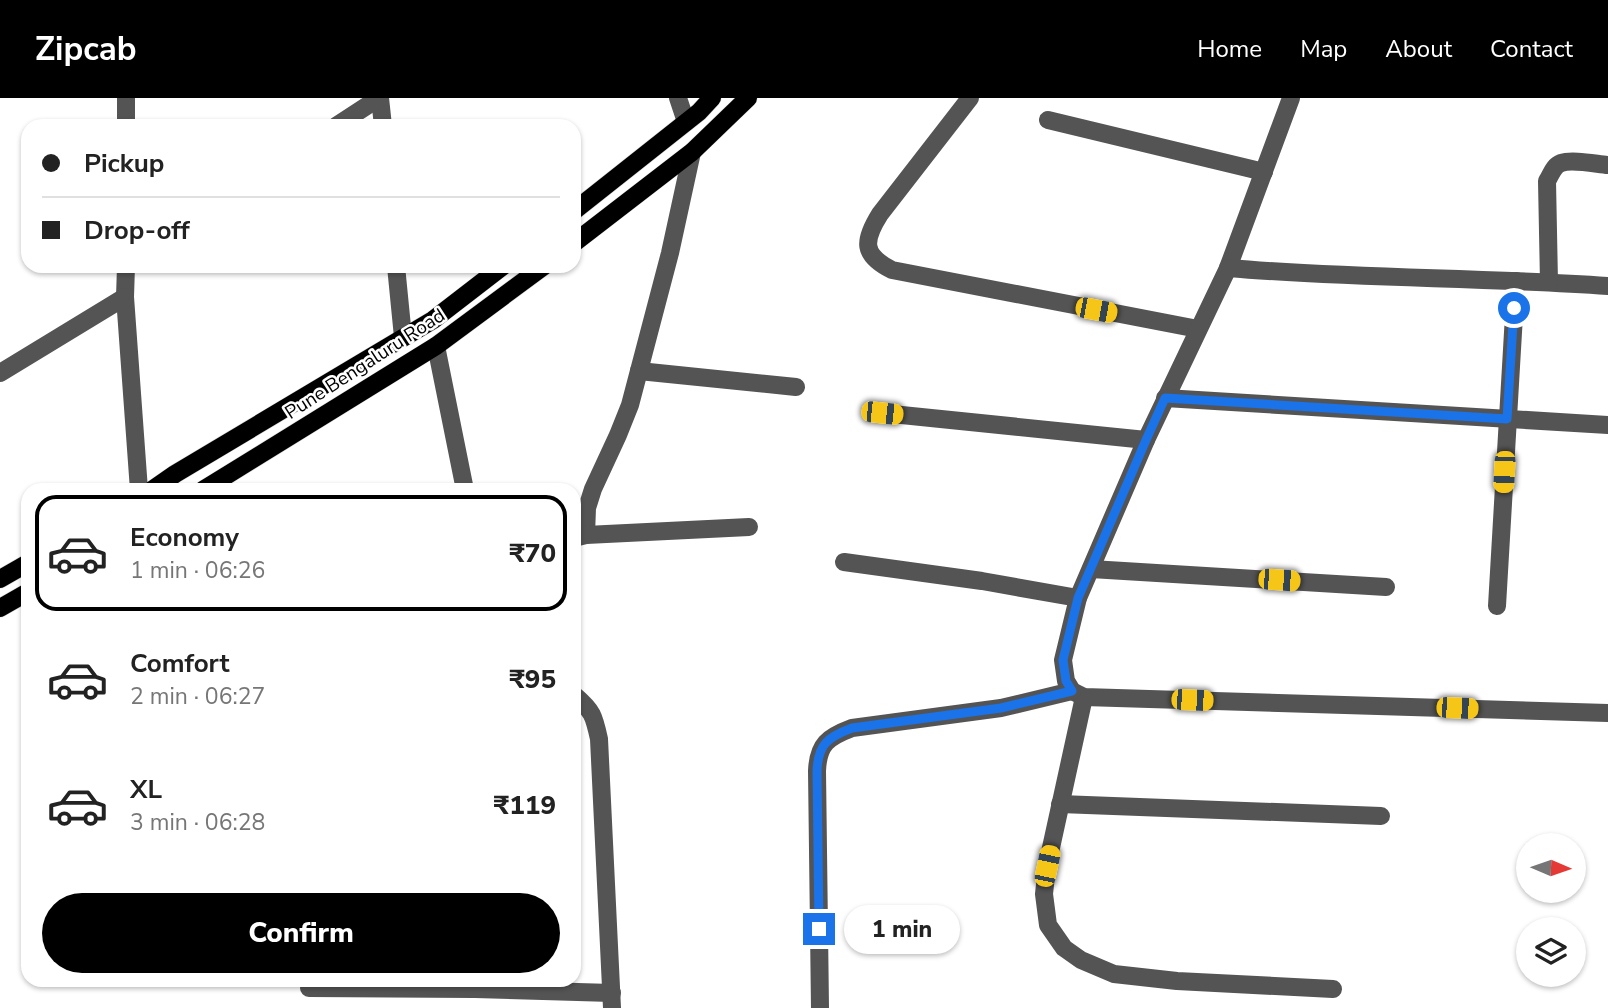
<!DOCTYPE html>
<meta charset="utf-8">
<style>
body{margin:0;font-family:"Nunito Sans",sans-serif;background:#f2f2f2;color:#222;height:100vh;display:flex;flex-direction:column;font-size:26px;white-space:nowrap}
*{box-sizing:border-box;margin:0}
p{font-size:23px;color:#767676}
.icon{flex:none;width:38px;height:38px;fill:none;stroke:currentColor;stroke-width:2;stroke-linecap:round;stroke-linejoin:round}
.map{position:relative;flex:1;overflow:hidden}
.sheet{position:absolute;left:21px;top:385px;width:560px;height:504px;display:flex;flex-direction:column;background:#fff;border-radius:21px;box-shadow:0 2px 5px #0004}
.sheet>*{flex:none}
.banner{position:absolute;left:21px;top:21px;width:560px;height:154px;border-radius:21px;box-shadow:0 2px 5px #0004;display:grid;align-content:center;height:154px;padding:0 21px;background:#fff}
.needle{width:46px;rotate:92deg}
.buttons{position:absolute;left:1516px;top:735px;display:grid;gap:14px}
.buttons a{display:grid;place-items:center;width:70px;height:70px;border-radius:50%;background:#fff;box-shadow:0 2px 5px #0004;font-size:35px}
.end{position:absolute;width:32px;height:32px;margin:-16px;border:9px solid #1a73e8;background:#fff;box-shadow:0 0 0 4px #fff}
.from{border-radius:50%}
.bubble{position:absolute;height:49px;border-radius:24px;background:#fff;box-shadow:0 2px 5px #0004;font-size:23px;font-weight:800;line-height:49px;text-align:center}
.car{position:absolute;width:21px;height:42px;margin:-21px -10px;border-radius:9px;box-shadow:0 0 5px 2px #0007;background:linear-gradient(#f5c518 24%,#345 0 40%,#f5c518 0 76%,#345 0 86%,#f5c518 0)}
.banner b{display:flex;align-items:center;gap:24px;height:66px;font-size:26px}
.banner b+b{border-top:2px solid #e0e0e0}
.banner i{width:18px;height:18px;background:#222}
ul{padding:12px 0 0;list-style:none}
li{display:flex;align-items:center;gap:21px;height:116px;margin:0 14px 10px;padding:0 7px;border:4px solid transparent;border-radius:21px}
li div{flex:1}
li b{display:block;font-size:26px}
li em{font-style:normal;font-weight:800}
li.active{border-color:#000}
li>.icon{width:63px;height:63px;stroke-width:1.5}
.primary-button{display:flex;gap:14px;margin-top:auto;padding:14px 21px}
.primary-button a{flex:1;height:80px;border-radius:42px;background:#000;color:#fff;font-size:28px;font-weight:800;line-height:80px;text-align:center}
header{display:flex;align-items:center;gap:42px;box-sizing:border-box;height:98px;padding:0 35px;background:#000;color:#fff}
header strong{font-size:33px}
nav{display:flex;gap:38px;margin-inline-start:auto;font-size:24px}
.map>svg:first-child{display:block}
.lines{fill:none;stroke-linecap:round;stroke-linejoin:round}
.major-casing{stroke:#dbdbdb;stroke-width:19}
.minor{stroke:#545454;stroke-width:18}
.major{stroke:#000;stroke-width:18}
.route{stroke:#1a73e8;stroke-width:9}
.labels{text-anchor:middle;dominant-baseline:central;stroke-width:5;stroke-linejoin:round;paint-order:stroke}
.street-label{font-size:19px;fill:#000;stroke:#fff}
</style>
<header>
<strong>Zipcab</strong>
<nav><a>Home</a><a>Map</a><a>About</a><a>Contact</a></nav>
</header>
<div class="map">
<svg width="1608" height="910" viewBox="0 0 1608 910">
<rect width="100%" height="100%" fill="#fff"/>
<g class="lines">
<defs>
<g id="major">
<polyline points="574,113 699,14 712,0"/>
<polyline points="574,145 692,54 748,0"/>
<polyline points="152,392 175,376 433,222 503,168"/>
<polyline points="203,392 436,248 544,168"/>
<polyline points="0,481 28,465"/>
<polyline points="0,510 28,494"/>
</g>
</defs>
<!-- major casing -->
<use href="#major" class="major-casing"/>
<!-- minor -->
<g class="minor">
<polyline points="126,0 126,28"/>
<polyline points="380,0 383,28"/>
<polyline points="678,0 686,24"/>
<path d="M970,0L880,116C863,143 862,157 892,172L1198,231"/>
<polyline points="1291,0 1228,170 1146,342 1078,500 1063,562 1066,583 1072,593 1084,599 1608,615"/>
<polyline points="1048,22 1264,74"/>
<polyline points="336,28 379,0"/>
<polyline points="126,168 125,199 139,392"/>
<polyline points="396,168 403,239"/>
<path d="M1228,170C1354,181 1481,179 1608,188"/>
<path d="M1549,184L1547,83C1551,77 1553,68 1561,65C1572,61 1596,66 1608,67"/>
<polyline points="436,248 465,392"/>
<polyline points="639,273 796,289"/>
<polyline points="0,275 125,199"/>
<polyline points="1165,300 1608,327"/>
<polyline points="882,315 1146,342"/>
<polyline points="586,437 587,410 593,391 618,337 630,307 670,155 692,54"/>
<polyline points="574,440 586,437 749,429"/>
<polyline points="844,464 982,483 1078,500"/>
<polyline points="1091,471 1386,489"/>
<polyline points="1497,508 1516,183"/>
<path d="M574,597C593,613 594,618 599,641L612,910"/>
<polyline points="1084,599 1047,768 1044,796 1048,827 1064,850 1081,862 1114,876 1177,883 1333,891"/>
<polyline points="1060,706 1381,718"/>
<polyline points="309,890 475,891 612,895"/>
<path d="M820,910L817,673C818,646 828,639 852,630L1001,610L1072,593"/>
</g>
<!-- major -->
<use href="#major" class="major"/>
</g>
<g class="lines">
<!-- route -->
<path class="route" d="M819,831L817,673C818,646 828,639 852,630L1001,610L1072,593L1066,583L1063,562L1078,500L1146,342L1165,300L1507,321L1514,210"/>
</g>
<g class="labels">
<!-- street labels -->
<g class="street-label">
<text transform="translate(365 266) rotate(-33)">Pune Bengaluru Road</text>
</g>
</g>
</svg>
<div class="buttons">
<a><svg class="needle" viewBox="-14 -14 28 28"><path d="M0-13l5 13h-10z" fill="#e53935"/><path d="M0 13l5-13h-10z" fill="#767676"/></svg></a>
<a><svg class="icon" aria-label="layers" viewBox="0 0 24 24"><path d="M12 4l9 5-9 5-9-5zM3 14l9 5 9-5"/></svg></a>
</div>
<i class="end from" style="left:1514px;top:210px"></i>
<i class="end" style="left:819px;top:831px"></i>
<div class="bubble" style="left:844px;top:807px;width:116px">1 min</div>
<i class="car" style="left:1096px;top:212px;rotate:101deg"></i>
<i class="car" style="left:882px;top:315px;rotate:96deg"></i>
<i class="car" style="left:1504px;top:374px;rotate:183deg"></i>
<i class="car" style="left:1279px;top:482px;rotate:94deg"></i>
<i class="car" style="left:1192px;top:602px;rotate:92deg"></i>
<i class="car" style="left:1457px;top:610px;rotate:92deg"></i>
<i class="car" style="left:1047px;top:768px;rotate:12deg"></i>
<div class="banner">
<b><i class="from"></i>Pickup</b>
<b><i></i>Drop-off</b>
</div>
<section class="sheet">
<ul>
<li class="active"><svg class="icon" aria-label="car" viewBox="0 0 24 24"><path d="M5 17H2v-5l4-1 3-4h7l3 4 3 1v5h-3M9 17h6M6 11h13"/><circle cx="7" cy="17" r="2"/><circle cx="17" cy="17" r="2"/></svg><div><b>Economy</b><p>1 min · 06:26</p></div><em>₹70</em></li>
<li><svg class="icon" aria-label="car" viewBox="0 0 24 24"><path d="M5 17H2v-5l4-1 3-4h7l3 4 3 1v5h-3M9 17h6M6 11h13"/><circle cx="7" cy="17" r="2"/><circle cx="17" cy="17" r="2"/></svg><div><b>Comfort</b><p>2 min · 06:27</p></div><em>₹95</em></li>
<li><svg class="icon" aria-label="car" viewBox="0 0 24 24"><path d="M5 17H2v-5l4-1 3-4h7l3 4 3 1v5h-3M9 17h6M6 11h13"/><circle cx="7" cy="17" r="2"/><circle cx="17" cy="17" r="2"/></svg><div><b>XL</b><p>3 min · 06:28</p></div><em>₹119</em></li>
</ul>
<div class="primary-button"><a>Confirm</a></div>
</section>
</div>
